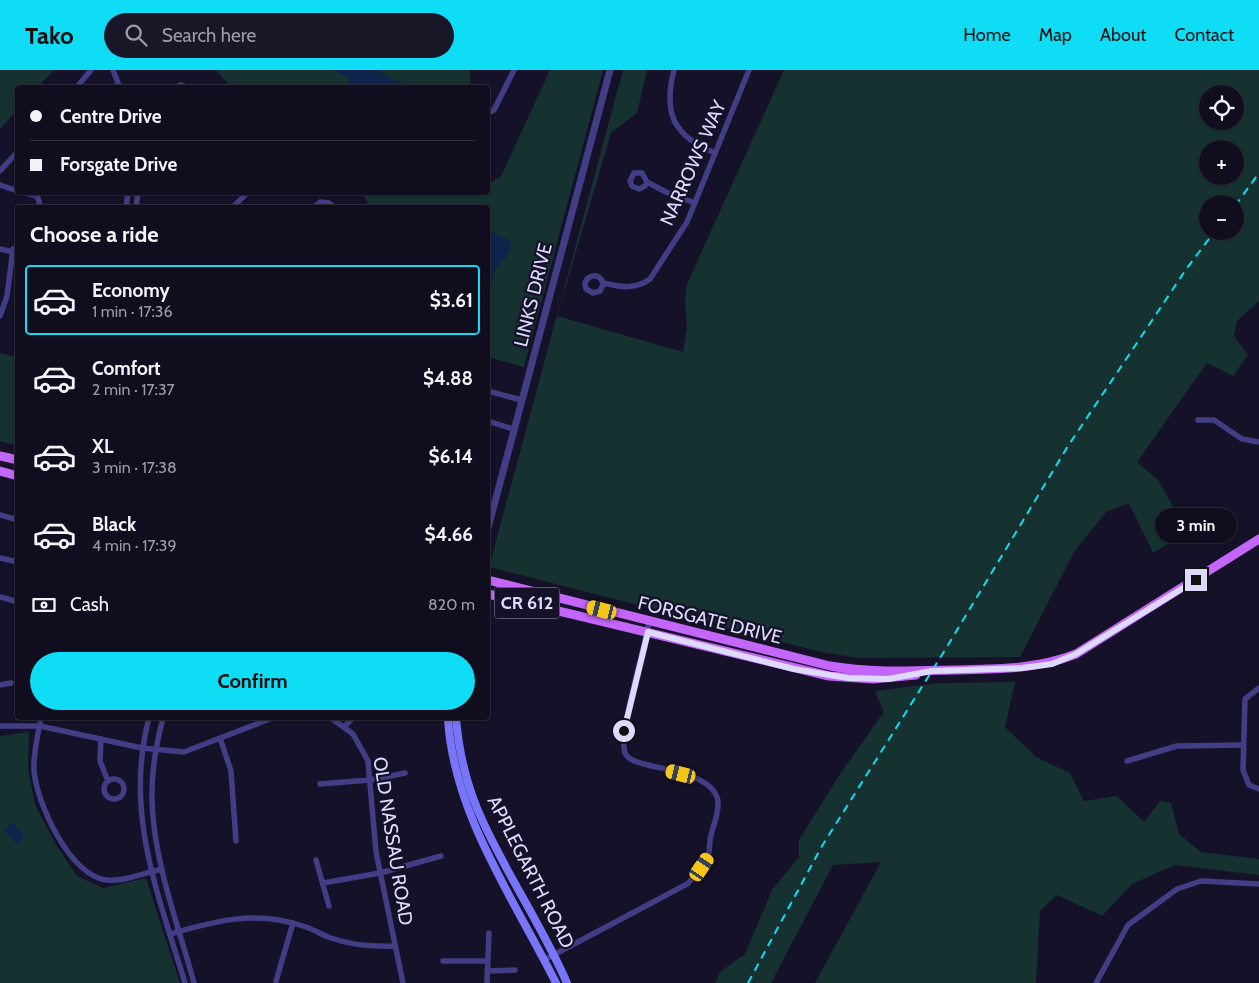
<!DOCTYPE html>
<meta charset="utf-8">
<style>
body{margin:0;font-family:Cabin,sans-serif;background:#191627;color:#f1f3f6;height:100vh;display:flex;flex-direction:column;font-size:19px;white-space:nowrap}
*{box-sizing:border-box;margin:0}
p{font-size:16px;color:#9c9ca4}
.icon{flex:none;width:28px;height:28px;fill:none;stroke:currentColor;stroke-width:2;stroke-linecap:round;stroke-linejoin:round}
.map{position:relative;flex:1;overflow:hidden}
.details{position:absolute;left:15px;top:135px;width:475px;height:515px;display:flex;flex-direction:column;background:#100d1e;border-radius:5px;box-shadow:0 1px 4px #0004,0 0 0 1px #302d3c}
.details>*{flex:none}
.guide{position:absolute;left:15px;top:15px;width:475px;height:110px;border-radius:5px;box-shadow:0 1px 4px #0004,0 0 0 1px #302d3c;display:grid;align-content:center;height:110px;padding:0 15px;background:#100d1e}
.buttons{position:absolute;left:1199px;top:15px;display:grid;gap:10px}
.buttons a{display:grid;place-items:center;width:45px;height:45px;border-radius:50%;background:#100d1e;box-shadow:0 1px 4px #0004,0 0 0 1px #302d3c;font-size:25px}
.end{position:absolute;width:22px;height:22px;margin:-11px;border:6px solid #dedafe;background:#111;box-shadow:0 0 0 2px #111}
.from{border-radius:50%}
.bubble{position:absolute;height:35px;border-radius:18px;background:#100d1e;box-shadow:0 1px 4px #0004,0 0 0 1px #302d3c;font-size:16px;font-weight:700;line-height:35px;text-align:center}
.car{position:absolute;width:15px;height:30px;margin:-15px -8px;border-radius:6px;box-shadow:0 0 4px 1px #0007;background:linear-gradient(#f5c518 24%,#345 0 40%,#f5c518 0 76%,#345 0 86%,#f5c518 0)}
.guide b{display:flex;align-items:center;gap:18px;height:48px;font-size:19px}
.guide b+b{border-top:1px solid #302d3c}
.guide i{width:12px;height:12px;background:#f1f3f6}
ul{padding:0;list-style:none}
li{display:flex;align-items:center;gap:15px;height:70px;margin:0 10px 8px;padding:0 5px;border:2px solid transparent;border-radius:5px}
li div{flex:1}
li b{display:block;font-size:19px}
li em{font-style:normal;font-weight:700}
li.selected{border-color:#0eddf5}
li>.icon{width:45px;height:45px;stroke-width:1.5}
h2{padding:0 15px;font-size:22px;line-height:60px}
.pay{display:flex;align-items:center;gap:12px;height:55px;padding:0 15px;font-size:19px}
.pay p{margin-inline-start:auto}
.primary-button{display:flex;gap:10px;margin-top:auto;padding:10px 15px}
.primary-button a{flex:1;height:58px;border-radius:30px;background:#0eddf5;color:#111;font-size:20px;font-weight:700;line-height:58px;text-align:center}
header{display:flex;align-items:center;gap:30px;box-sizing:border-box;height:70px;padding:0 25px;background:#0eddf5;color:#111}
header strong{font-size:24px}
nav{display:flex;gap:28px;margin-inline-start:auto;font-size:18px}
.search{width:350px;height:45px;background:#191627;display:flex;align-items:center;gap:12px;box-sizing:border-box;padding:0 18px;border-radius:28px;color:#9c9ca4;font-size:19px}
.map>svg:first-child{display:block}
.green{fill:#153231;fill-rule:evenodd}
.water{fill:#0f244a}
.lines{fill:none;stroke-linecap:round;stroke-linejoin:round}
.minor{stroke:#423e85;stroke-width:5.5}
.tertiary{stroke:#423e85;stroke-width:7}
.secondary{stroke:#7975f9;stroke-width:8}
.primary{stroke:#c366f9;stroke-width:9}
.rail{stroke:#0eddf5;stroke-width:2;stroke-dasharray:8 6;stroke-linecap:butt}
.route{stroke:#dedafe;stroke-width:6}
.labels{text-anchor:middle;dominant-baseline:central;stroke-width:4.5;stroke-linejoin:round;paint-order:stroke}
.shield{fill:#151128;stroke:#a29ebe;stroke-width:1}
.shield-label{font-size:18px;font-weight:bold;fill:#dedafe}
.street-label{font-size:19px;fill:#dedafe;stroke:#151128}
</style>
<header>
<strong>Tako</strong>
<div class="search"><svg class="icon" aria-label="search" viewBox="0 0 24 24"><circle cx="10" cy="10" r="6"/><path d="M15 15l6 6"/></svg>Search here</div>
<nav><a>Home</a><a>Map</a><a>About</a><a>Contact</a></nav>
</header>
<div class="map">
<svg width="1259" height="913" viewBox="0 0 1259 913">
<rect width="100%" height="100%" fill="#151128"/>
<!-- green -->
<g class="green">
<polygon points="0,0 54,0 38,17 18,18 17,40 0,59"/>
<polygon points="216,0 470,0 471,17 231,17"/>
<polygon points="550,0 603,0 524,297 488,287 488,138 369,137 363,123 488,122 488,114 501,106"/>
<path d="M623,0H647L637,43L611,63L557,246L683,282L687,257L685,230L687,214L784,0H1259V231L1237,251L1234,266L1248,285L1233,306L1207,293L1137,392L1158,410L1188,462L1153,483L1129,433L1106,442L1074,482L1020,587L859,588L821,582L489,497ZM1208,24H1235V51H1208ZM1208,79H1235V106H1208ZM1208,134H1235V161H1208Z"/>
<polygon points="0,283 17,287 17,376 0,371"/>
<polygon points="1015,612 1005,657 1036,687 1070,703 1084,731 1117,726 1144,752 1160,731 1171,733 1179,764 1201,782 1259,789 1259,805 1175,795 1132,814 1102,846 1057,825 1040,841 1036,913 815,913 881,792 833,795 771,913 715,913 720,902 745,884 772,820 799,787 799,770 840,704 884,642 875,621 938,613"/>
<polygon points="29,662 28,698 35,735 56,775 77,806 103,818 146,808 180,913 0,913 0,666"/>
</g>
<!-- water -->
<g class="water">
<polygon points="332,0 378,0 388,7 414,17 352,17 348,7"/>
<path d="M488,159L498,166L510,170C515,182 501,191 495,201C491,209 495,215 488,223Z"/>
<polygon points="13,752 25,767 17,774 4,760"/>
</g>
<g class="lines">
<!-- minor -->
<g class="minor">
<polyline points="113,0 120,18"/>
<path d="M674,0C663,43 673,66 715,83"/>
<polyline points="76,18 91,0"/>
<polyline points="173,18 181,15 189,18"/>
<polyline points="488,43 494,40 514,0"/>
<polyline points="0,101 18,81"/>
<polyline points="647,112 645,116 639,119 632,116 630,111 634,103 642,103 647,112 666,122 695,133"/>
<polyline points="0,115 18,121"/>
<polyline points="22,122 37,126"/>
<polyline points="36,122 41,138"/>
<polyline points="126,138 128,122"/>
<polyline points="136,138 138,122"/>
<polyline points="232,138 248,122"/>
<polyline points="313,138 320,132 329,133 334,138"/>
<polyline points="0,179 18,183"/>
<path d="M603,215L600,221L593,223L586,219L585,213L588,208C594,204 600,205 603,213C620,217 635,220 650,209L687,152L749,0"/>
<polyline points="0,246 7,226 13,179"/>
<polyline points="488,321 521,330"/>
<polyline points="1198,350 1214,350 1242,369 1259,372"/>
<polyline points="488,351 513,359"/>
<polyline points="0,445 18,450"/>
<polyline points="0,488 18,492"/>
<polyline points="0,527 18,532"/>
<polyline points="0,615 11,613"/>
<polyline points="1259,618 1245,629 1243,700 1249,715 1259,719"/>
<path d="M41,648C38,665 33,683 34,700C36,732 70,806 106,810C124,812 144,803 162,799"/>
<path d="M149,648C124,742 158,824 185,913"/>
<path d="M163,648C156,675 151,702 152,731C154,793 178,854 194,913"/>
<polyline points="331,648 353,664 368,691 376,782 403,913"/>
<polyline points="0,656 40,656 142,678 184,682 272,648"/>
<polyline points="345,656 353,648"/>
<polyline points="220,668 231,701 236,771"/>
<polyline points="101,669 100,691 108,711"/>
<polyline points="1127,691 1177,676 1243,675"/>
<circle cx="114" cy="719" r="10"/>
<polyline points="320,714 370,710 405,703"/>
<polyline points="316,790 329,836"/>
<polyline points="323,813 380,803 441,786"/>
<path d="M170,864C218,850 256,840 306,857C315,860 322,865 331,868C351,875 373,877 395,876"/>
<path d="M544,890L687,814C694,807 705,797 708,787C710,780 709,772 711,765C714,754 719,742 718,731C714,705 665,700 644,694C637,692 628,690 625,683C618,665 645,577 649,552"/>
<polyline points="443,891 487,891"/>
<polyline points="487,901 515,900"/>
<polyline points="276,911 293,853"/>
<polyline points="487,913 489,863"/>
<polyline points="1096,913 1128,855 1177,819 1201,811 1259,814"/>
</g>
<!-- tertiary -->
<polyline class="tertiary" points="488,458 610,0"/>
<!-- secondary -->
<g class="secondary">
<path d="M448,648C453,743 514,829 556,913"/>
<path d="M456,648C459,684 468,721 484,754C509,808 543,858 567,913"/>
</g>
<!-- primary -->
<g class="primary">
<polyline points="0,386 18,390"/>
<polyline points="0,401 18,406"/>
<path d="M488,510L830,596C870,603 912,601 952,600C995,599 1035,600 1076,584L1259,469"/>
<polyline points="488,524 829,606 873,609 916,605"/>
</g>
<!-- rail -->
<g class="rail">
<polyline points="1235,136 1259,103"/>
<polyline points="748,913 822,776 945,580 1068,376 1187,198 1215,161"/>
</g>
</g>
<g class="lines">
<!-- route -->
<polyline class="route" points="624,661 648,562 794,599 848,608 888,609 932,601 1022,598 1052,594 1076,584 1196,510"/>
</g>
<g class="labels">
<!-- shield labels -->
<rect class="shield" x="494.5" y="517.5" width="65" height="31" rx="4"/>
<g class="shield-label">
<text x="527" y="533">CR 612</text>
</g>
<!-- street labels -->
<g class="street-label">
<text transform="translate(693 93) rotate(-66)">NARROWS WAY</text>
<text transform="translate(533 225) rotate(-76)">LINKS DRIVE</text>
<text transform="translate(710 550) rotate(14)">FORSGATE DRIVE</text>
<text transform="translate(393 771) rotate(81)">OLD NASSAU ROAD</text>
<text transform="translate(531 802) rotate(63)">APPLEGARTH ROAD</text>
</g>
</g>
</svg>
<div class="buttons">
<a><svg class="icon" aria-label="locate" viewBox="0 0 24 24"><circle cx="12" cy="12" r="6"/><path d="M12 2v4M12 18v4M2 12h4M18 12h4"/></svg></a>
<a>+</a>
<a>−</a>
</div>
<i class="end from" style="left:624px;top:661px"></i>
<i class="end" style="left:1196px;top:510px"></i>
<div class="bubble" style="left:1155px;top:438px;width:82px">3 min</div>
<i class="car" style="left:602px;top:540px;rotate:284deg"></i>
<i class="car" style="left:681px;top:704px;rotate:284deg"></i>
<i class="car" style="left:702px;top:797px;rotate:34deg"></i>
<div class="guide">
<b><i class="from"></i>Centre Drive</b>
<b><i></i>Forsgate Drive</b>
</div>
<section class="details">
<h2>Choose a ride</h2>
<ul>
<li class="selected"><svg class="icon" aria-label="car" viewBox="0 0 24 24"><path d="M5 17H2v-5l4-1 3-4h7l3 4 3 1v5h-3M9 17h6M6 11h13"/><circle cx="7" cy="17" r="2"/><circle cx="17" cy="17" r="2"/></svg><div><b>Economy</b><p>1 min · 17:36</p></div><em>$3.61</em></li>
<li><svg class="icon" aria-label="car" viewBox="0 0 24 24"><path d="M5 17H2v-5l4-1 3-4h7l3 4 3 1v5h-3M9 17h6M6 11h13"/><circle cx="7" cy="17" r="2"/><circle cx="17" cy="17" r="2"/></svg><div><b>Comfort</b><p>2 min · 17:37</p></div><em>$4.88</em></li>
<li><svg class="icon" aria-label="car" viewBox="0 0 24 24"><path d="M5 17H2v-5l4-1 3-4h7l3 4 3 1v5h-3M9 17h6M6 11h13"/><circle cx="7" cy="17" r="2"/><circle cx="17" cy="17" r="2"/></svg><div><b>XL</b><p>3 min · 17:38</p></div><em>$6.14</em></li>
<li><svg class="icon" aria-label="car" viewBox="0 0 24 24"><path d="M5 17H2v-5l4-1 3-4h7l3 4 3 1v5h-3M9 17h6M6 11h13"/><circle cx="7" cy="17" r="2"/><circle cx="17" cy="17" r="2"/></svg><div><b>Black</b><p>4 min · 17:39</p></div><em>$4.66</em></li>
</ul>
<div class="pay"><svg class="icon" aria-label="cash" viewBox="0 0 24 24"><path d="M3 7h18v10H3z"/><circle cx="12" cy="12" r="2"/></svg>Cash<p>820 m</p></div>
<div class="primary-button"><a>Confirm</a></div>
</section>
</div>
